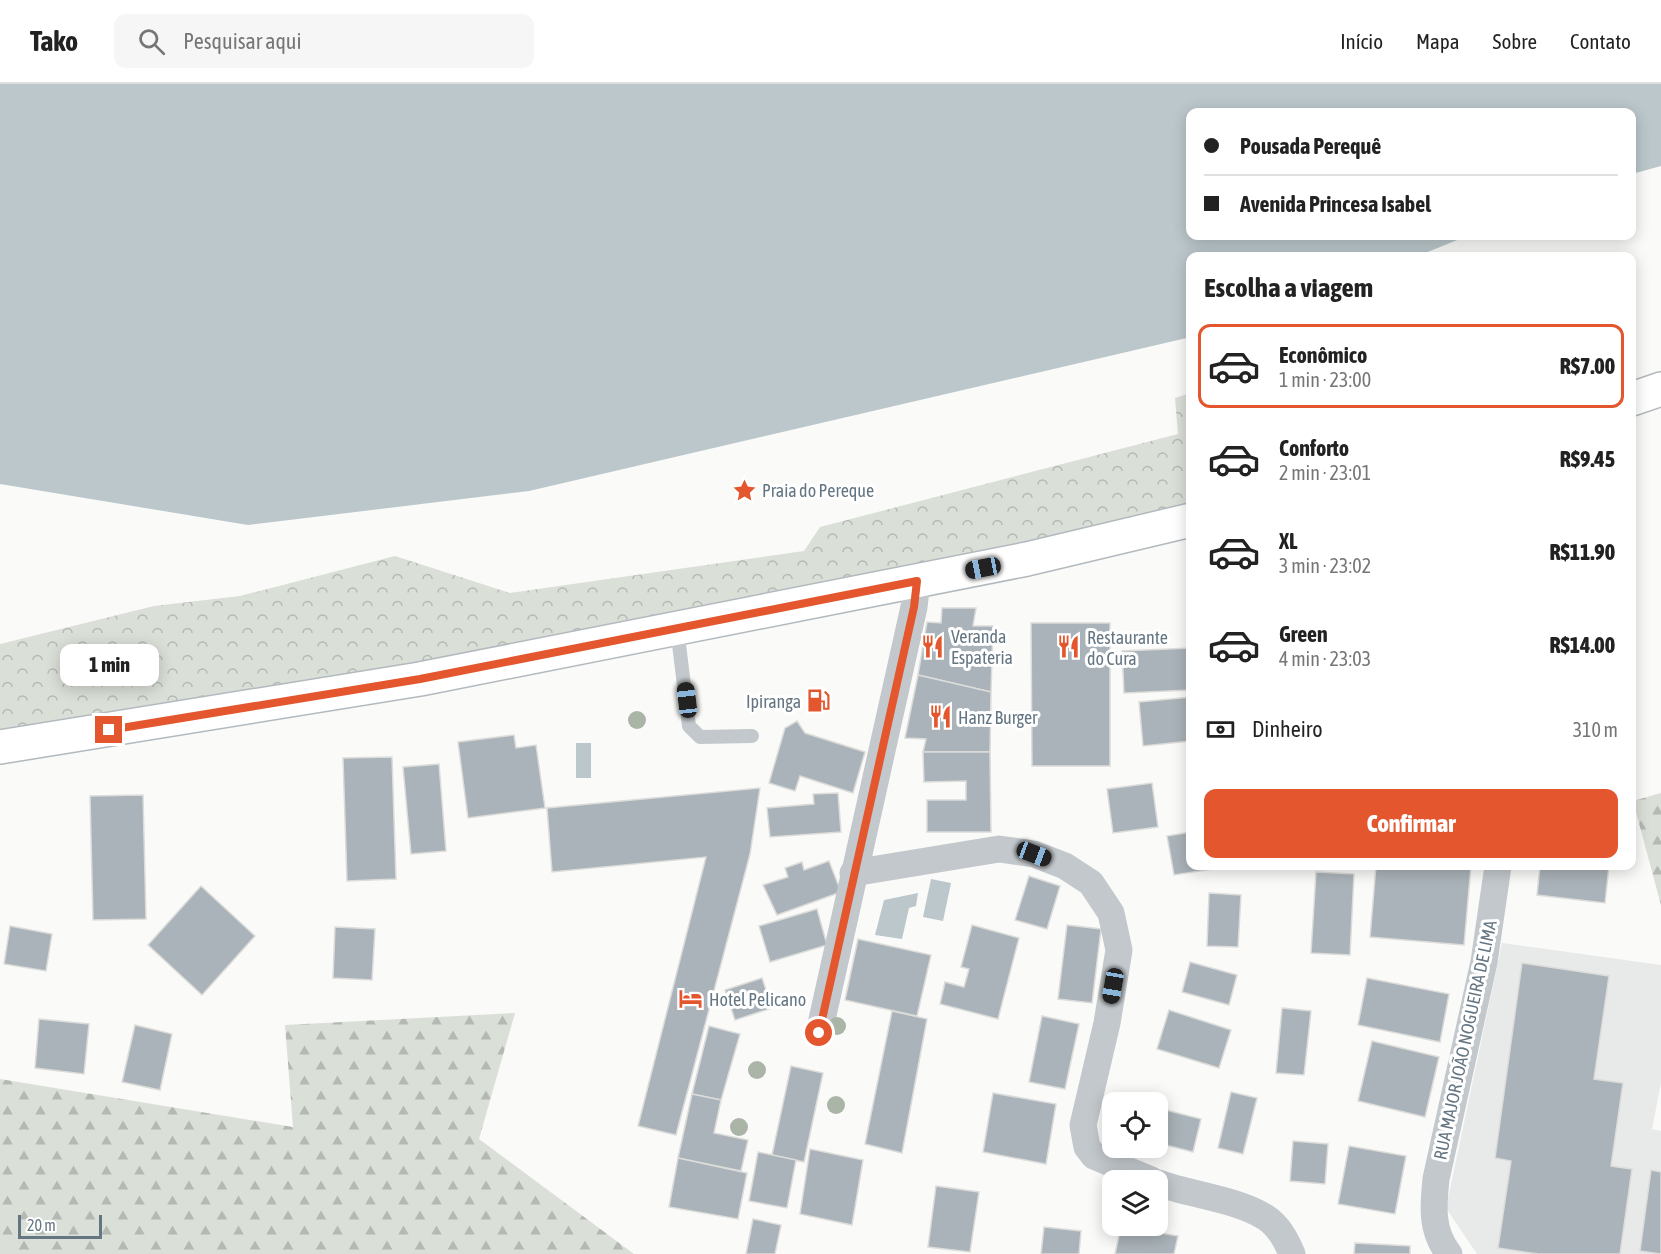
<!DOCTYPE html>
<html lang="pt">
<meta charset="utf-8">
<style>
body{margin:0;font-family:"Asap Condensed",sans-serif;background:#f6f6f6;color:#222;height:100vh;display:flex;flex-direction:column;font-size:22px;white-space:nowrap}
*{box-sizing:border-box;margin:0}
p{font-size:20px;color:#767676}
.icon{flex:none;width:33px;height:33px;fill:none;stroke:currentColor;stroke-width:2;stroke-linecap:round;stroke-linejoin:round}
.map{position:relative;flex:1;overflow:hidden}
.side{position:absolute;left:1186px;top:168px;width:450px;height:618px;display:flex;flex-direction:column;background:#fff;border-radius:12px;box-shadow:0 3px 15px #0003}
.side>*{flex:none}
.banner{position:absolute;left:1186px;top:24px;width:450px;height:132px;border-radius:12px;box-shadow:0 3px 15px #0003;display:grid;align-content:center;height:132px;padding:0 18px;background:#fff}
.buttons{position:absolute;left:1102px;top:1008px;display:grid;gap:12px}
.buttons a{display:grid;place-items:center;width:66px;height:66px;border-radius:12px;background:#fff;box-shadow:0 3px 15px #0003;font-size:30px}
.scale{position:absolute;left:18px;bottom:15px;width:84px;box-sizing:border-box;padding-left:6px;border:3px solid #657683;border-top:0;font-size:16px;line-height:21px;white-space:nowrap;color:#657683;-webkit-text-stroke:4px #fff;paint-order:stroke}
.end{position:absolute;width:27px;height:27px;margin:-14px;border:8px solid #e4572e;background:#fff;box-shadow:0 0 0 3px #fff}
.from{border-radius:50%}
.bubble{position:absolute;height:42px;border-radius:12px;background:#fff;box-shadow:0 3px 15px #0003;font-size:20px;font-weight:800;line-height:42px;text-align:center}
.car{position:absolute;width:18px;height:36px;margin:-18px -9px;border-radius:8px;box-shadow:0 0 4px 2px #0007;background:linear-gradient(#222 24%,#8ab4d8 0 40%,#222 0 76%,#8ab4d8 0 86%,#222 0)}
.banner b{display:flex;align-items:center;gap:21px;height:57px;font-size:22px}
.banner b+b{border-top:2px solid #e0e0e0}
.banner i{width:15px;height:15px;background:#222}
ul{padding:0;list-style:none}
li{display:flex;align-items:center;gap:18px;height:84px;margin:0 12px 9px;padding:0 6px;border:3px solid transparent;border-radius:12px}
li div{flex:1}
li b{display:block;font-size:22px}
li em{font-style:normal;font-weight:800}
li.active{border-color:#e4572e}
li>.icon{width:54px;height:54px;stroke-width:1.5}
h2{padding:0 18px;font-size:27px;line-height:72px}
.pay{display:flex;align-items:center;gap:15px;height:66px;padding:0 18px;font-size:22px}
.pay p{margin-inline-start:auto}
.primary-button{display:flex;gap:12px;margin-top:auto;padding:12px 18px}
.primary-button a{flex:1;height:69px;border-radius:12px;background:#e4572e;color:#fff;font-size:24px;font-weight:800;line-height:69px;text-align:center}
header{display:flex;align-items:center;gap:36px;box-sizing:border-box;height:84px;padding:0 30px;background:#fff;border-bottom:2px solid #e0e0e0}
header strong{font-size:28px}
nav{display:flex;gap:33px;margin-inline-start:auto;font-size:21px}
.search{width:420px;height:54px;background:#f6f6f6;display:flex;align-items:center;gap:15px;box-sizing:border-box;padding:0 21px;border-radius:12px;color:#767676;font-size:22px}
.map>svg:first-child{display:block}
.built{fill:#e8e9e9}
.forest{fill:url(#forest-firs)}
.park{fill:url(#park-crowns)}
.water{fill:#bbc7cb}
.building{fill:#aab3b9;stroke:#dcdcda;stroke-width:1.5}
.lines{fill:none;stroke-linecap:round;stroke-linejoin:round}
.secondary-casing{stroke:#b3babf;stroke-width:36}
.service{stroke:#c3c8cc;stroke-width:14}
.minor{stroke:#c3c8cc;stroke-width:27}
.secondary{stroke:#fff;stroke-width:33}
.tree{fill:#aab4a7}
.route{stroke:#e4572e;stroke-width:8}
.labels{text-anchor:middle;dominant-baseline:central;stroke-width:6;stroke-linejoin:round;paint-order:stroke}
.poi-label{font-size:18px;fill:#657683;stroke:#fff;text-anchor:start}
.street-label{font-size:18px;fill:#657683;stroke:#fff}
</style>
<header>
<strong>Tako</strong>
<div class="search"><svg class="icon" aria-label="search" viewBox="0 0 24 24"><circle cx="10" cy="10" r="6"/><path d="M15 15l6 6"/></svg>Pesquisar aqui</div>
<nav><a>Início</a><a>Mapa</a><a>Sobre</a><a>Contato</a></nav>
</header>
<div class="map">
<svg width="1661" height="1170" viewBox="0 0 1661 1170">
<defs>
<pattern id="forest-firs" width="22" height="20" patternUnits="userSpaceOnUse" patternTransform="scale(1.5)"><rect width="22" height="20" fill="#dadfd7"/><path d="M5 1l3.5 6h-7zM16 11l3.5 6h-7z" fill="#b4b9b4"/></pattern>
<pattern id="park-crowns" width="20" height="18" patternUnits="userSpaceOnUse" patternTransform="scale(1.5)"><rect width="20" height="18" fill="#dadfd7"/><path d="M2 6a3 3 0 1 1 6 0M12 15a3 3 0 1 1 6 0" fill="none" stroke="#b4b9b4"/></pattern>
</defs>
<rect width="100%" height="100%" fill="#fafaf8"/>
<!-- built -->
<polygon class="built" points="1502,859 1661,881 1661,999 1652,1045 1661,1047 1661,1170 1477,1170 1446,1124"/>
<!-- forest -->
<g class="forest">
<polygon points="1661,709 1661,821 1633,717"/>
<polygon points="515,929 479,1055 634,1170 0,1170 0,995 293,1043 285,941"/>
</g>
<!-- park -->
<polygon class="park" points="1191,309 1191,422 817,513 0,653 0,560 154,522 240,512 395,472 510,509 804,467 820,443 1178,350 1175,314"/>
<!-- water -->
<g class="water">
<polygon points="0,0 1661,0 1661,82 1632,90 1632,28 1191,28 1191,152 1467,152 1418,172 1191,172 1191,253 529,407 248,441 0,400"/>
<rect x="576" y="659" width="15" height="35"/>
<polygon points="931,795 951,799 943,837 923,833"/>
<polygon points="918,809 916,822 909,824 902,855 875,851 884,816"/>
</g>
<!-- building -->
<g class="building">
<polygon points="942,524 976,524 973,542 993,542 991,608 918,591 927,538 941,539"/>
<polygon points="1031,539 1110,539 1110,682 1032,682"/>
<polygon points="1191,564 1191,606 1124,609 1122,567"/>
<polygon points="918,591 991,608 990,668 923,668 926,655 905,654"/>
<polygon points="1191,613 1191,657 1143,662 1139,618"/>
<polygon points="797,637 805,649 865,668 853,709 800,692 795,707 769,699 785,644"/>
<polygon points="514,651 516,664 536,661 545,724 468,734 458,658"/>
<polygon points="923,668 990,668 991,748 927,748 927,716 966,716 966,697 924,698"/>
<polygon points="392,673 396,795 347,797 343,674"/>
<polygon points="439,680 446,767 411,770 403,683"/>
<polygon points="1152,699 1158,743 1113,749 1107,705"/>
<polygon points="760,704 750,770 676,1051 638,1042 706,773 552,788 547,724"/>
<polygon points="838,709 841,748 770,753 767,724 814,720 813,710"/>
<polygon points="143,711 146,835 93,836 90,712"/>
<polygon points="1191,748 1191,782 1219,784 1174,791 1167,752"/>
<polygon points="829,777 841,808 777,831 763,801 788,793 785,784 802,778 804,786"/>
<polygon points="1376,782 1471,782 1464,861 1370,853"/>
<polygon points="1540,782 1609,782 1605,819 1537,811"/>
<polygon points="1316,788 1354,790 1350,871 1311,869"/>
<polygon points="1029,792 1060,802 1047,845 1015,836"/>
<polygon points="201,802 255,852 202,911 148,861"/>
<polygon points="1209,809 1241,811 1238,863 1207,862"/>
<polygon points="817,825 827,861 770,878 759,842"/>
<polygon points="972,841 1019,854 998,935 940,920 945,898 964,903 969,885 961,883"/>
<polygon points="1067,841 1101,845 1092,919 1058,915"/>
<polygon points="10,842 52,850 46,887 4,880"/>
<polygon points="335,843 375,845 372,896 333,894"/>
<polygon points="858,855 931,871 917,932 845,916"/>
<polygon points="1190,878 1237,891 1229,921 1182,908"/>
<polygon points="1522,879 1609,892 1594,995 1623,999 1611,1082 1632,1085 1620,1170 1538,1170 1498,1164 1511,1077 1495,1074"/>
<polygon points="762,894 772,924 735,936 725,906"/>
<polygon points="1367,894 1449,910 1440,958 1358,941"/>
<polygon points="1282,924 1311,927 1304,991 1276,989"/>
<polygon points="1169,926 1231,946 1219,984 1157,965"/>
<polygon points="892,927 927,935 902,1069 865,1060"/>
<polygon points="1042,932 1079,940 1065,1005 1029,998"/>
<polygon points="39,935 89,940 84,990 35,984"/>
<polygon points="135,941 172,950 160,1006 122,998"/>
<polygon points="709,942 740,950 721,1016 692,1010"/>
<polygon points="1372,957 1439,973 1425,1033 1358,1017"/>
<polygon points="791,982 823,989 804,1078 772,1071"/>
<polygon points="1231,1008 1257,1014 1243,1070 1218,1064"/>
<polygon points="993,1009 1056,1020 1046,1080 983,1068"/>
<polygon points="692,1010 721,1016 714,1049 748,1056 741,1087 678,1074"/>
<polygon points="1158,1024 1201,1035 1193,1068 1158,1059"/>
<polygon points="1293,1057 1328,1060 1325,1100 1290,1097"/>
<polygon points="1349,1062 1406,1072 1395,1130 1338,1120"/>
<polygon points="810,1065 863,1076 852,1141 800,1130"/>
<polygon points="758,1068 796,1076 787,1124 749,1117"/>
<polygon points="678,1074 747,1089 738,1135 669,1123"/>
<polygon points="1651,1086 1661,1088 1661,1170 1640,1167"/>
<polygon points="936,1102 979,1108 970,1168 928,1163"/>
<polygon points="753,1135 781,1141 775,1170 746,1170"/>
<polygon points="1121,1142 1178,1152 1174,1170 1115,1170"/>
<polygon points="1044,1143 1081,1147 1079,1170 1041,1170"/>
<polygon points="1355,1159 1410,1162 1410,1170 1354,1170"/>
</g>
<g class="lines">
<defs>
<g id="secondary">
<polyline points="1632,315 1661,305"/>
<polyline points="0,663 420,595 1027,475 1191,436"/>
</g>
</defs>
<!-- secondary casing -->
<use href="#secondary" class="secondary-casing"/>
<!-- service -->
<polyline class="service" points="677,544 689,642 700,653 752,652"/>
<!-- minor -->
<g class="minor">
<polyline points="853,789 999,765 1034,770 1065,782 1091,799 1111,829 1119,866 1107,939 1083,1041 1087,1063 1094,1072 1151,1096"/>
<polyline points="819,949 914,523 917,497"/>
<path d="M1158,1099C1191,1111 1236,1115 1265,1133C1279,1142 1286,1156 1292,1170"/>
<path d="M1449,1170C1431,1147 1433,1123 1436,1095L1484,878L1498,782"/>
</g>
<!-- secondary -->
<use href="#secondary" class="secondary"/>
</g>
<!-- trees -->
<g class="tree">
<circle cx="637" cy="636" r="9"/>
<circle cx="837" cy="942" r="9"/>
<circle cx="757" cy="986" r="9"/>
<circle cx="836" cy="1021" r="9"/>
<circle cx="739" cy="1043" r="9"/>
</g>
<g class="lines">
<!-- route -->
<polyline class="route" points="109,646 420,595 917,497 914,523 819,949"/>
</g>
<!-- icons -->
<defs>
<symbol id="sight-bare" viewBox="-9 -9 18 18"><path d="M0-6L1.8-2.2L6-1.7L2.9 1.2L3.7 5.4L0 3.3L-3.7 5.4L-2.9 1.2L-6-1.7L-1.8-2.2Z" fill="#e4572e" stroke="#fff" stroke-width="2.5" paint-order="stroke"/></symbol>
<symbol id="restaurant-bare" viewBox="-9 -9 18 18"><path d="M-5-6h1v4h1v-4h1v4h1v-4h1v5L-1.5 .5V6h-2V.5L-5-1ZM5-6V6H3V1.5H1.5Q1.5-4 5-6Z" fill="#e4572e" stroke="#fff" stroke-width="2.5" paint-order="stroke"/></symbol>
<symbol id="fuel-bare" viewBox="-9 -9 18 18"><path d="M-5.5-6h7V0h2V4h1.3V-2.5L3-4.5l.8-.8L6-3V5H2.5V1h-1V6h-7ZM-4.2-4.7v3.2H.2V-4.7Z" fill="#e4572e" stroke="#fff" stroke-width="2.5" paint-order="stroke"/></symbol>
<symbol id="hotel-bare" viewBox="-9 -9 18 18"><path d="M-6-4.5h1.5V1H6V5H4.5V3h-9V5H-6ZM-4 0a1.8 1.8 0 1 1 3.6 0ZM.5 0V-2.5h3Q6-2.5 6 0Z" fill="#e4572e" stroke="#fff" stroke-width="2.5" paint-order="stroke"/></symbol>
</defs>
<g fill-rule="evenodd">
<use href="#sight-bare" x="728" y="390" width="33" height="33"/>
<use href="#restaurant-bare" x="916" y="546" width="33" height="33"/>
<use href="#restaurant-bare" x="1052" y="546" width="33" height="33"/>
<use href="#fuel-bare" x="802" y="600" width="33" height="33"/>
<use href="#restaurant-bare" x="924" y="616" width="33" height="33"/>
<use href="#hotel-bare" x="674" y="898" width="33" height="33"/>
</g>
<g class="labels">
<!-- poi labels -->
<g class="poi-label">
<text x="762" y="406">Praia do Pereque</text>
<text x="951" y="552">Veranda<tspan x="951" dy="21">Espateria</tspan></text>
<text x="1087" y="553">Restaurante<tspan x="1087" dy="21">do Cura</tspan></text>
<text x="801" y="617" text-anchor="end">Ipiranga</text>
<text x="958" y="633">Hanz Burger</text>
<text x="709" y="915">Hotel Pelicano</text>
</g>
<!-- street labels -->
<g class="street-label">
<text transform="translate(1465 956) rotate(-78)">RUA MAJOR JOÃO NOGUEIRA DE LIMA</text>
</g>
</g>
</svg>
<div class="buttons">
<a><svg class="icon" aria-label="locate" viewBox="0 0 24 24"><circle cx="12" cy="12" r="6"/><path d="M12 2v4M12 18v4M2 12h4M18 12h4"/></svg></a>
<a><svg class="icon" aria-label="layers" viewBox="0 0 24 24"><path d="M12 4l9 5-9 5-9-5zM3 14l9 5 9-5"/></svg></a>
</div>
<div class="scale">20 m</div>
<i class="end from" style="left:819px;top:949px"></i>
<i class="end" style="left:109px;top:646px"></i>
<div class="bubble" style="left:60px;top:560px;width:99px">1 min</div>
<i class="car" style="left:983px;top:484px;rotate:259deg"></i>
<i class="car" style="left:687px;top:616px;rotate:353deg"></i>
<i class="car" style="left:1034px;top:770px;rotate:111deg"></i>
<i class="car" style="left:1113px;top:902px;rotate:190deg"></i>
<div class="banner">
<b><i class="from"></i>Pousada Perequê</b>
<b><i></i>Avenida Princesa Isabel</b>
</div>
<section class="side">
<h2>Escolha a viagem</h2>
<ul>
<li class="active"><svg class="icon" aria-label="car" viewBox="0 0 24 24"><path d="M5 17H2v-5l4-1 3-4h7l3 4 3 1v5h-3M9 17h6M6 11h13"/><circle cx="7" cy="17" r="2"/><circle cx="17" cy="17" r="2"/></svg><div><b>Econômico</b><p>1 min · 23:00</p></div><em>R$7.00</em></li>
<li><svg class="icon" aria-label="car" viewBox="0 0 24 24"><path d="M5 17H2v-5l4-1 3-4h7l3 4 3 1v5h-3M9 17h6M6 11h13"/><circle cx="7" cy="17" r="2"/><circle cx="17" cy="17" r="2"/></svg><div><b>Conforto</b><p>2 min · 23:01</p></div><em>R$9.45</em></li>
<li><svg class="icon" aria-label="car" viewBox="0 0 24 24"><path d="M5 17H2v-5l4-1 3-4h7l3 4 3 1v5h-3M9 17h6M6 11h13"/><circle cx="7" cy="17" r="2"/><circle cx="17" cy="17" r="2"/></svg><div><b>XL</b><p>3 min · 23:02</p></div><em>R$11.90</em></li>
<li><svg class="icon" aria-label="car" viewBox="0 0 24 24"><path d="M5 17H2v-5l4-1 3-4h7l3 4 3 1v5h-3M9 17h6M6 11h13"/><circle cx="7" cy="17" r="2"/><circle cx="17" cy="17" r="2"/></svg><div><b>Green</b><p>4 min · 23:03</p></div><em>R$14.00</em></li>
</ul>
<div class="pay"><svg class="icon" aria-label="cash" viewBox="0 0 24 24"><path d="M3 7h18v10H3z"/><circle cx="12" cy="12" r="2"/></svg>Dinheiro<p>310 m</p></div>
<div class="primary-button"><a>Confirmar</a></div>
</section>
</div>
